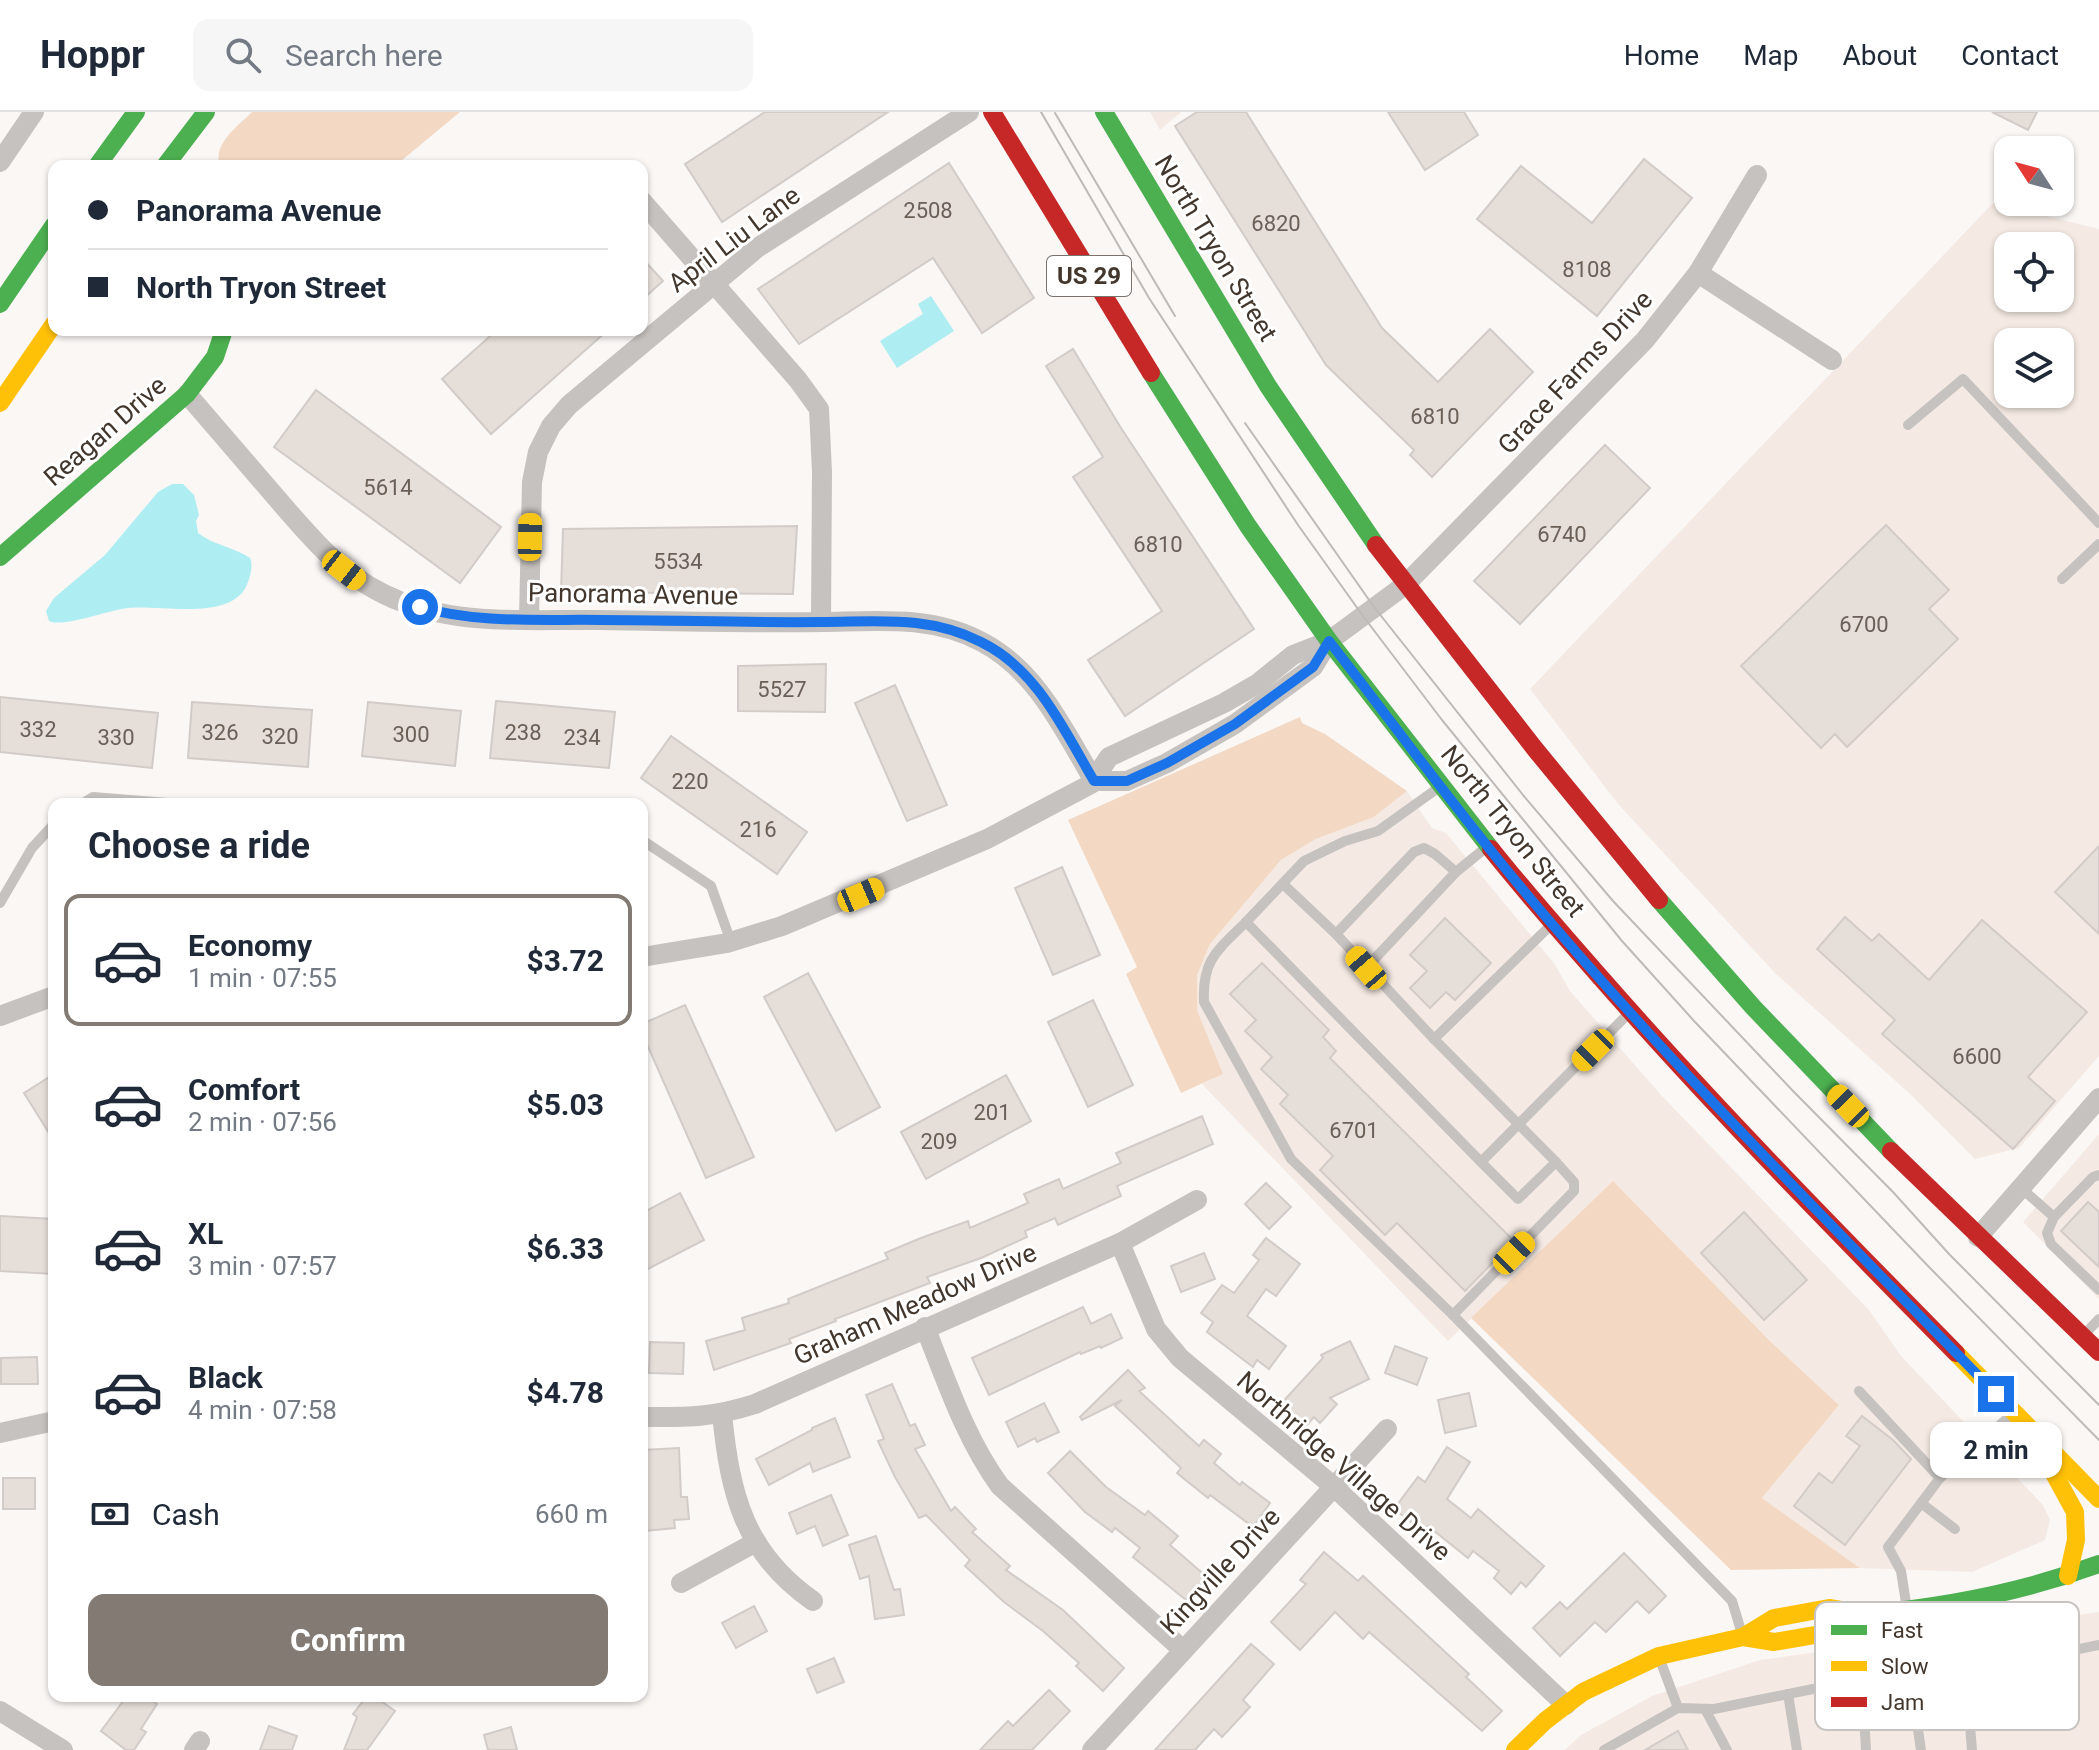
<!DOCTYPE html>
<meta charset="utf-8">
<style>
body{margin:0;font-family:Roboto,sans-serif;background:#f6f6f7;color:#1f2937;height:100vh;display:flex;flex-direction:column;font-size:30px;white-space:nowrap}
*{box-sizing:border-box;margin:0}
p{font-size:26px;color:#747a83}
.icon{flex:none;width:44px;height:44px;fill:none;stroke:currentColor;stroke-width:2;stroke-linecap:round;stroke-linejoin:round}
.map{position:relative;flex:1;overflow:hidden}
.side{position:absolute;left:48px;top:686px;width:600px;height:904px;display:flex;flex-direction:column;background:#fff;border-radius:16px;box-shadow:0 2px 6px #0004}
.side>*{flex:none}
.top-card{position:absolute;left:48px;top:48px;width:600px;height:176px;border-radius:16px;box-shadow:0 2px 6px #0004;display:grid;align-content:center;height:176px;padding:0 40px;background:#fff}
.needle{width:52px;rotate:306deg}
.buttons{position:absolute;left:1994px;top:24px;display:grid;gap:16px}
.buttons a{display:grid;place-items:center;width:80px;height:80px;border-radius:16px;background:#fff;box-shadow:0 2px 6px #0004;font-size:40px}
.end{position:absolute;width:36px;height:36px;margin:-18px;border:10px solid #1a73e8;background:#fff;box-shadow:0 0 0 4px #fff}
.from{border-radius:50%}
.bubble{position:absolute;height:56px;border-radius:16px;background:#fff;box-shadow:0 2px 6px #0004;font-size:26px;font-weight:700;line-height:56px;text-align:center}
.car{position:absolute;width:24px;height:48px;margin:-24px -12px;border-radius:10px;box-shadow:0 0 6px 2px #0007;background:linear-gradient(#f5c518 24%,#345 0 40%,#f5c518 0 76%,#345 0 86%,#f5c518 0)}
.top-card b{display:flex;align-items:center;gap:28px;height:76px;font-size:30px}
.top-card b+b{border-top:2px solid #e0e1e3}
.top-card i{width:20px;height:20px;background:#1f2937}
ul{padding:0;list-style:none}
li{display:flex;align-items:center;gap:24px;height:132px;margin:0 16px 12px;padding:0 24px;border:4px solid transparent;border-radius:16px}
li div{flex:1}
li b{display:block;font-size:30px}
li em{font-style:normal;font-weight:700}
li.selected{border-color:#827a73}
li>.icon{width:72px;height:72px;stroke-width:1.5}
h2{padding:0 40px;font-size:36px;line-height:96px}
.pay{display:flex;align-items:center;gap:20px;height:88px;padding:0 40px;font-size:30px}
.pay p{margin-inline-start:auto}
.cta{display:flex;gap:16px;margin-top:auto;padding:16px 40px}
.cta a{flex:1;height:92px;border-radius:16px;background:#827a73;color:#fff;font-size:32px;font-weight:700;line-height:92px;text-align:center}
header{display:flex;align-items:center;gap:48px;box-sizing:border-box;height:112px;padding:0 40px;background:#fff;border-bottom:2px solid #e0e1e3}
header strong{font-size:38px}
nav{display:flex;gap:44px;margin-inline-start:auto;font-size:28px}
.search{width:560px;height:72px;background:#f6f6f7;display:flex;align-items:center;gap:20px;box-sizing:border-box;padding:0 28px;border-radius:16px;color:#747a83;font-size:30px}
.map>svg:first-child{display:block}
.built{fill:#f5eae3;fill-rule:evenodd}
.green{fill:#f3d9c4}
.water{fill:#aeedf2}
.building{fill:#e6ded9;stroke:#d2cbc7;stroke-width:2}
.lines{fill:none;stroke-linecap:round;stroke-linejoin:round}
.lane{stroke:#c6c2bf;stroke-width:10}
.street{stroke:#c6c2bf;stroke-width:20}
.fast{stroke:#4caf50;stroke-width:18}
.slow{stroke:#ffc107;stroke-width:18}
.jam{stroke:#c62828;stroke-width:18}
.tram{stroke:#bebab7;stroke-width:2}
.route{stroke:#1a73e8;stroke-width:10}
.labels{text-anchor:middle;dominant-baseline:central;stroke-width:6;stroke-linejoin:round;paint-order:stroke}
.number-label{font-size:22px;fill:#6b6058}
.shield{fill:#fff;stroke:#7b726c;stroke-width:2}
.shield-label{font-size:24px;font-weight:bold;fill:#42362d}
.street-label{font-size:26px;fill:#42362d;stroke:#fff}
.key{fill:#fff;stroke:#c6c3c0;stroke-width:2}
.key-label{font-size:22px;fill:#42362d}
</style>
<header>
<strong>Hoppr</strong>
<div class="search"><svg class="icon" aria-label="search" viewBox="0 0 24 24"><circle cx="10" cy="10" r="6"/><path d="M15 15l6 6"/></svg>Search here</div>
<nav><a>Home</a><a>Map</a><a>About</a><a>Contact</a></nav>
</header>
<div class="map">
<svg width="2099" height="1638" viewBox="0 0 2099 1638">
<rect width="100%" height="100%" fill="#faf7f5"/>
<!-- built -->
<g class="built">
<polygon points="1150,0 1181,0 1160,18"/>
<path d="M1993,91L2099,117V944L2019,1036L1975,1047L1910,982L1776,862L1618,692L1530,577ZM2008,134H2060V186H2008ZM2008,230H2060V282H2008Z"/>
<polygon points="1407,679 1432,716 1446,721 1554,851 1570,879 1661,983 1869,1198 1901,1244 2043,1393 2050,1408 2045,1428 1972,1460 1860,1456 1762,1386 1839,1293 1770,1229 1613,1069 1448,1229 1202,972 1222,962 1197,898 1197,863 1210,832 1281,748 1316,727 1374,705"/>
<polygon points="2099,1022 2099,1187 2023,1110"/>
<polygon points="2099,1500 2099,1638 1565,1638 1581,1623 1652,1584 1760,1548"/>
</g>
<!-- green -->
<g class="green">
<path d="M252,0H460L395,54H220C212,32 238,14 252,0Z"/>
<polygon points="1300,605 1302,611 1325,622 1407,679 1374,705 1316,727 1281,748 1210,832 1197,863 1197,898 1223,962 1181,981 1126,862 1137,855 1068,708"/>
<polygon points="1613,1069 1770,1229 1839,1293 1762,1386 1860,1456 1731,1458 1471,1206"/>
</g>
<!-- water -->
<g class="water">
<polygon points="931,184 954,219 897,256 880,229 923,202 918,192"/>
<path d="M172,372H183L194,383L199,403L196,409L198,421C213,433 234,435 250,446C253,454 251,461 248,470C234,511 161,492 128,496C108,498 63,516 49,509L46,499L54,486L105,443L158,380Z"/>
</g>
<!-- building -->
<g class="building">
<polygon points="765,0 888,0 722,110 685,52"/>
<polygon points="1197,0 1246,0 1382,216 1438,270 1490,217 1533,260 1432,365 1410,343 1414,338 1326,253 1175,14"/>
<polygon points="1388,0 1464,0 1478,23 1425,58"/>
<polygon points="1992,0 2037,0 2028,18"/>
<polygon points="1644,47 1692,86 1597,204 1477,107 1521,54 1592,111"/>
<polygon points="949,51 1034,186 982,221 933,146 799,232 758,177"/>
<polygon points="642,146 663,169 642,188"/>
<polygon points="497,218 608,218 491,322 442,267"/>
<polygon points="1073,237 1121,316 1254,517 1125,604 1088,548 1162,499 1073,365 1103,345 1046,254"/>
<polygon points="316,278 501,415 460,471 274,335"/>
<polygon points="1605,333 1650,376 1520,512 1474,469"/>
<polygon points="1886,413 1949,478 1929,497 1958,527 1847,635 1835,622 1821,636 1741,554"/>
<polygon points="797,414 793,482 561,480 563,417"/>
<polygon points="826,552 825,600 738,599 738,554"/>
<polygon points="895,573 947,693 907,709 855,591"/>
<polygon points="0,585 158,601 152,656 0,640"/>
<polygon points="496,589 615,600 609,656 490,646"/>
<polygon points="192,590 312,598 308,655 188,646"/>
<polygon points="368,590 461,599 455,654 362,644"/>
<polygon points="671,624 807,720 777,762 641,666"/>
<polygon points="2099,734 2099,822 2055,780"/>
<polygon points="1062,755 1100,843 1053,863 1015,776"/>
<polygon points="1845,805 1872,829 1879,822 1929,868 1982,808 2087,900 2028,965 2055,989 2013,1037 1882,922 1895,908 1817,837"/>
<polygon points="1445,806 1491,851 1455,888 1446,880 1430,896 1410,876 1427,859 1410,843"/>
<polygon points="1262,851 1329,918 1323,925 1336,939 1330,946 1514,1129 1465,1179 1397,1111 1385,1123 1320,1058 1333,1044 1280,992 1288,983 1261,957 1272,945 1245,919 1256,908 1230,882"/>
<polygon points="808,861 880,995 836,1019 764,885"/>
<polygon points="1093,888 1133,973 1088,995 1048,910"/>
<polygon points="685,893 754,1045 706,1066 642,921 642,912"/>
<polygon points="54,962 54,1029 24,981"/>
<polygon points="1006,963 1031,1009 926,1067 901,1020"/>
<polygon points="1202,1004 1213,1032 1117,1074 1121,1084 1058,1113 1055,1106 1025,1119 1027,1125 981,1146 927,1165 930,1171 835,1207 836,1209 789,1227 791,1231 714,1258 706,1229 745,1218 742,1206 789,1191 788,1187 888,1147 885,1141 921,1126 968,1109 970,1116 1028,1091 1024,1082 1059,1067 1063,1077 1121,1051 1116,1041"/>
<polygon points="1266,1071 1291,1095 1269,1117 1245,1092"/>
<polygon points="680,1081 704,1128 642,1160 642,1101"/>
<polygon points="2088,1090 2099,1100 2099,1155 2061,1119"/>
<polygon points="1744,1100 1807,1168 1764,1208 1701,1141"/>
<polygon points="0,1104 54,1107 54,1162 0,1159"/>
<polygon points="1266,1126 1300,1152 1276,1184 1266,1177 1247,1204 1286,1234 1269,1257 1257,1248 1253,1255 1207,1220 1213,1210 1201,1201 1222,1173 1234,1181 1259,1148 1253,1143"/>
<polygon points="1204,1141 1215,1167 1181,1180 1171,1154"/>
<polygon points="1083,1195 1091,1212 1111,1202 1122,1226 1101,1236 1100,1234 1081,1242 1080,1240 989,1283 972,1246"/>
<polygon points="1350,1229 1369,1267 1330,1286 1337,1292 1320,1311 1314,1305 1304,1316 1279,1294 1323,1246 1321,1243"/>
<polygon points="650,1230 684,1231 683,1262 649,1261"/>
<polygon points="1395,1234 1427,1246 1417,1273 1385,1261"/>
<polygon points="37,1245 38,1272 1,1272 1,1246"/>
<polygon points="1128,1258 1145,1276 1139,1279 1199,1334 1204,1328 1221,1342 1214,1351 1240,1373 1242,1370 1270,1391 1253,1415 1210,1383 1208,1386 1177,1361 1181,1356 1115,1294 1122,1288 1082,1308 1080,1305"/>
<polygon points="892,1272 910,1314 915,1312 925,1333 915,1337 951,1399 955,1395 976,1417 972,1420 1010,1454 1006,1458 1063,1498 1124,1556 1103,1579 1076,1554 1079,1551 1043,1519 1004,1490 965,1454 970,1448 926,1403 919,1406 895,1365 878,1329 884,1327 866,1283"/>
<polygon points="1469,1281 1476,1314 1445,1321 1438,1288"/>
<polygon points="1044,1291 1059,1320 1037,1330 1035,1326 1018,1335 1006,1310"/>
<polygon points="1862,1304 1893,1328 1911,1347 1845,1433 1794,1394 1819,1361 1832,1371 1860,1334 1846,1324"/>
<polygon points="835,1306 850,1345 813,1360 810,1351 769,1373 756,1347 812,1318 812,1316"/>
<polygon points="1447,1335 1470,1350 1447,1387 1471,1406 1478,1397 1544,1454 1526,1475 1521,1470 1511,1482 1494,1466 1499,1459 1473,1439 1468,1446 1428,1414 1424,1420 1394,1397 1418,1365 1425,1370"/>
<polygon points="679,1336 681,1385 687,1385 689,1407 674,1408 675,1416 645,1419 642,1338"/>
<polygon points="1070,1339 1106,1375 1145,1403 1148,1399 1178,1424 1170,1433 1207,1465 1186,1488 1133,1445 1140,1436 1115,1416 1112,1420 1085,1400 1048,1361"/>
<rect x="3" y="1366" width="32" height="31"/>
<polygon points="831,1383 848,1423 823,1434 815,1414 797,1422 789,1401"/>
<polygon points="876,1424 894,1478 900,1477 904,1503 875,1507 869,1464 860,1467 849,1433"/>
<polygon points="1324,1440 1358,1469 1363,1464 1469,1562 1466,1565 1502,1599 1482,1619 1369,1520 1363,1527 1335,1500 1300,1538 1271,1510 1306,1472 1300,1468"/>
<polygon points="1624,1441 1666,1484 1649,1501 1637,1489 1606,1520 1595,1510 1560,1544 1533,1516 1560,1490 1567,1497"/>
<polygon points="754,1494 767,1519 736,1536 722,1511"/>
<polygon points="1251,1532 1274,1552 1243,1588 1250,1595 1222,1625 1214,1617 1195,1638 1155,1638"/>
<polygon points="834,1546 844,1570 817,1581 807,1557"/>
<polygon points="1049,1578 1070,1599 1032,1638 980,1638 1008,1609 1013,1614"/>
<polygon points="127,1584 146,1584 157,1592 141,1617 146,1620 134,1638 126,1638 101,1619"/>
<polygon points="367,1584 374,1584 395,1599 367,1638 344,1638 357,1605 353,1602"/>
<polygon points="269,1614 297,1624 292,1638 260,1638"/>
<polygon points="511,1615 517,1638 488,1638 484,1623"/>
<polygon points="1678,1619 1688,1638 1645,1638"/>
</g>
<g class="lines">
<!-- lane -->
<g class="lane">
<polyline points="1908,313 1963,267 2099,411"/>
<polyline points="2062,467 2099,432"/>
<polyline points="1438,676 1378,719 1345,729 1304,749 1246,810 1481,1050 1629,901"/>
<polyline points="82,692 93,685 180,692"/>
<polyline points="642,728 711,774 731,830"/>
<polyline points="1283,772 1336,822 1414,740 1424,736 1435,742 1456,760 1488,734"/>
<polyline points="0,791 32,736 54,712"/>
<path d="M1246,810C1218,838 1202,847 1204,890L1291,1047L1453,1203"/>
<polyline points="1551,813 1434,927 1556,1050 1574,1070 1574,1079 1453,1203 1732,1489 1742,1522"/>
<polyline points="1336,822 1434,927"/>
<polyline points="1366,856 1456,760"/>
<polyline points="1481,1050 1518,1087 1556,1050"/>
<polyline points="2099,1063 2093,1065 2054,1105 2047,1121 2051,1132 2099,1178"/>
<polyline points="2021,1076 2054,1105"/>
<polyline points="2084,1223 2099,1207"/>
<polyline points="1859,1279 1940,1366 1888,1435 1901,1459 1907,1497"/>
<polyline points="1940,1366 2010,1304"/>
<polyline points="1921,1391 1955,1417"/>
<polyline points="1960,1493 1972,1638"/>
<polyline points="1659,1545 1678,1596"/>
<polyline points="1905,1561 1914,1591 1921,1638"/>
<polyline points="1862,1567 1866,1638"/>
<polyline points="1788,1582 1797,1638"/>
<polyline points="1705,1597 1727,1638"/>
<polyline points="1604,1638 1678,1596 1714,1597 1862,1567 1954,1554 2010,1551 2099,1533"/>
</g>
<!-- street -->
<g class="street">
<polyline points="0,50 34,0"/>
<polyline points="642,89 798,268 819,297 822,360 821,510"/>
<polyline points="1698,161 1832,248"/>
<path d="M187,282C216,316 245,349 274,383C313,428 344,468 402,490C463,514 535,507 599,508C674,509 748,511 823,510C877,509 932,503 982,530C1037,559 1064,618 1094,669"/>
<polyline points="529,507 532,370 538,340 551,314 569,293 757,136 969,0"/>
<polyline points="1094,669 1127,669 1167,651 1235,612 1313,555 1329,529"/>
<polyline points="642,845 727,831 782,814 987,727 1091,672 1109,645 1224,591 1257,572 1293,543 1329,529 1405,473 1645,228 1698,161 1757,63"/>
<polyline points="0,904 54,884"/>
<polyline points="1978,1125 2099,986"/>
<polyline points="1120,1131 1156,1217 1180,1246 1333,1374 1566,1593"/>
<path d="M925,1215C946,1268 966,1328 1000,1374L1183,1538"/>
<path d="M722,1302C730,1382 744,1441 813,1489"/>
<path d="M642,1305C687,1305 711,1306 755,1292L1120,1131L1197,1088"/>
<polyline points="0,1321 54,1309"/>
<polyline points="681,1471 756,1430"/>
<polyline points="0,1599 63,1638"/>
<polyline points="194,1638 200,1629"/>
<polyline points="1092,1638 1387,1317"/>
</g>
<!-- fast -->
<g class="fast">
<polyline points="1104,0 1268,274 1376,433"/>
<polyline points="97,54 136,0"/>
<polyline points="165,54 206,0"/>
<polyline points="0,192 54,113"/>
<polyline points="1151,261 1248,414 1329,529 1491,737"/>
<polyline points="0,445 187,282 215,245 224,218"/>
<polyline points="1659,788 1753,895 1891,1039"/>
<path d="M1865,1502C1946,1495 2023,1480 2099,1452"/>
</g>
<!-- slow -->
<g class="slow">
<polyline points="0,291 54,212"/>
<polyline points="1956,1241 2099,1387"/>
<polyline points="2046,1347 2075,1400 2076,1428 2068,1464"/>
<polyline points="1515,1638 1545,1609 1583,1580 1659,1544 1743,1525 1774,1506 1829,1496 1865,1502 1838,1519 1774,1530 1743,1525"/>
</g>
<!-- jam -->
<g class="jam">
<polyline points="992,0 1151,261"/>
<polyline points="1376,433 1535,637 1659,788"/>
<path d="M1491,737C1526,781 1564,824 1601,866C1715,996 1835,1118 1956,1241"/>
<polyline points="1891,1039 2099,1240"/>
</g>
<!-- tram -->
<g class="tram">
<polyline points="1041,0 1149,186 1298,413 1363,504 1442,608 1622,829 1695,910 1929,1155 2099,1328"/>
<polyline points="1055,1 1175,204"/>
<polyline points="1245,311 1374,495 1523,683 1613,789 1793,979 1893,1080 1949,1142 2099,1293"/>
</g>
</g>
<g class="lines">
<!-- route -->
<path class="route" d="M420,495C478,512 542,507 602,508C675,508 748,511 820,510C878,510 928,503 981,530C1037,557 1064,618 1094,669H1127L1167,651L1235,612L1313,555L1329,529C1392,610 1453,694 1519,773C1668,952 1834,1115 1996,1282"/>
</g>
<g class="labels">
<!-- number labels -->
<g class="number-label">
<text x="928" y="98">2508</text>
<text x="1276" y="111">6820</text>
<text x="1587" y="157">8108</text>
<text x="1435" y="304">6810</text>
<text x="388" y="375">5614</text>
<text x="1562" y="422">6740</text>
<text x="1158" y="432">6810</text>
<text x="678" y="449">5534</text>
<text x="1864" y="512">6700</text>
<text x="782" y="577">5527</text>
<text x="38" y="617">332</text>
<text x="220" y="620">326</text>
<text x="523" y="620">238</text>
<text x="411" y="622">300</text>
<text x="280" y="624">320</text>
<text x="116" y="625">330</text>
<text x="582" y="625">234</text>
<text x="690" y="669">220</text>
<text x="758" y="717">216</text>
<text x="1977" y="944">6600</text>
<text x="992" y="1000">201</text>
<text x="1354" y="1018">6701</text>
<text x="939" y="1029">209</text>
</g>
<!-- shield labels -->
<rect class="shield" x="1047" y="144" width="84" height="40" rx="6"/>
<g class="shield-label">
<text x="1089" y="164">US 29</text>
</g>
<!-- street labels -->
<g class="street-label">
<text transform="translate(734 127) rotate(-37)">April Liu Lane</text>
<text transform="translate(1216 136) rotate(59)">North Tryon Street</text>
<text transform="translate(1575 260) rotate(-47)">Grace Farms Drive</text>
<text transform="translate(105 319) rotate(-41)">Reagan Drive</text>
<text transform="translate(633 482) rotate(1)">Panorama Avenue</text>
<text transform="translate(1513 719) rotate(51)">North Tryon Street</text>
<text transform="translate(915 1192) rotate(-24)">Graham Meadow Drive</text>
<text transform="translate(1344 1354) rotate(41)">Northridge Village Drive</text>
<text transform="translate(1220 1459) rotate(-47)">Kingville Drive</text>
</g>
</g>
<!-- legend -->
<rect x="1815" y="1490" width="264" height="128" rx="12" class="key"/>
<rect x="1831" y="1513" width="36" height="10" fill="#4caf50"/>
<rect x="1831" y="1549" width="36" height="10" fill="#ffc107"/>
<rect x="1831" y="1585" width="36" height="10" fill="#c62828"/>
<g class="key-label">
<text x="1881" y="1526">Fast</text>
<text x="1881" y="1562">Slow</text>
<text x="1881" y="1598">Jam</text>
</g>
</svg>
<div class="buttons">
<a><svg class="needle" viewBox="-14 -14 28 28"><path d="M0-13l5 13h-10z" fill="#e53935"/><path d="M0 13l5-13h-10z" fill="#747a83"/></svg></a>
<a><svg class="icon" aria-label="locate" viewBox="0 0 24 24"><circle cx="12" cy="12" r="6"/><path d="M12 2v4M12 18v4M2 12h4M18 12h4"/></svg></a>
<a><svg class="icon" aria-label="layers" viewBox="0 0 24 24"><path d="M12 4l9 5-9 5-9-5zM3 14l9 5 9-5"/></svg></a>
</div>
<i class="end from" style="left:420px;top:495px"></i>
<i class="end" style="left:1996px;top:1282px"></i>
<div class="bubble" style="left:1930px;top:1310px;width:132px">2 min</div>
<i class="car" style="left:530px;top:425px;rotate:1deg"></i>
<i class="car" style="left:344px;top:458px;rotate:128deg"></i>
<i class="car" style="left:861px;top:783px;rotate:67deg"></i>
<i class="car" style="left:1366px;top:856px;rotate:319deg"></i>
<i class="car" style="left:1593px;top:938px;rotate:225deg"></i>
<i class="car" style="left:1848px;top:994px;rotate:316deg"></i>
<i class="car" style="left:1514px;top:1141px;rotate:44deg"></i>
<div class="top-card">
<b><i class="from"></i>Panorama Avenue</b>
<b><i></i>North Tryon Street</b>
</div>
<section class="side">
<h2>Choose a ride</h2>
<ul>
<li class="selected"><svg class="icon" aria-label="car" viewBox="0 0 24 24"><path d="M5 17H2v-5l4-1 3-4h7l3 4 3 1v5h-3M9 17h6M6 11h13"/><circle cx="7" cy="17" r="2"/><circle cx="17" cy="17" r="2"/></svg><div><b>Economy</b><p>1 min · 07:55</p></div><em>$3.72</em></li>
<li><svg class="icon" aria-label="car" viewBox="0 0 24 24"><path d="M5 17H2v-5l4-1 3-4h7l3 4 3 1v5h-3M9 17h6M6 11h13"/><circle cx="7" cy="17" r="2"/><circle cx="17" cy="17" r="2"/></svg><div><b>Comfort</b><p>2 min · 07:56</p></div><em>$5.03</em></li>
<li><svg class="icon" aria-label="car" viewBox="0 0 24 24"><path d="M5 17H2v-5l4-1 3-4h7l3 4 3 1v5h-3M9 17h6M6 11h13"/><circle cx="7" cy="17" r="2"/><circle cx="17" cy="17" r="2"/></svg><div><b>XL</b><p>3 min · 07:57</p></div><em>$6.33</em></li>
<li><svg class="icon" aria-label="car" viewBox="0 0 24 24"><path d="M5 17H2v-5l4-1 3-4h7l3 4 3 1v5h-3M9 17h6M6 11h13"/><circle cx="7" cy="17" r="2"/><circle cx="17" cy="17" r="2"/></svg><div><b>Black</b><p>4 min · 07:58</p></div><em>$4.78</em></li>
</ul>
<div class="pay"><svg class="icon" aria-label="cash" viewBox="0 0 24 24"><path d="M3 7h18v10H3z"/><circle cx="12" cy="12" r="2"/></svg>Cash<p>660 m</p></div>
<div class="cta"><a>Confirm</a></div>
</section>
</div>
